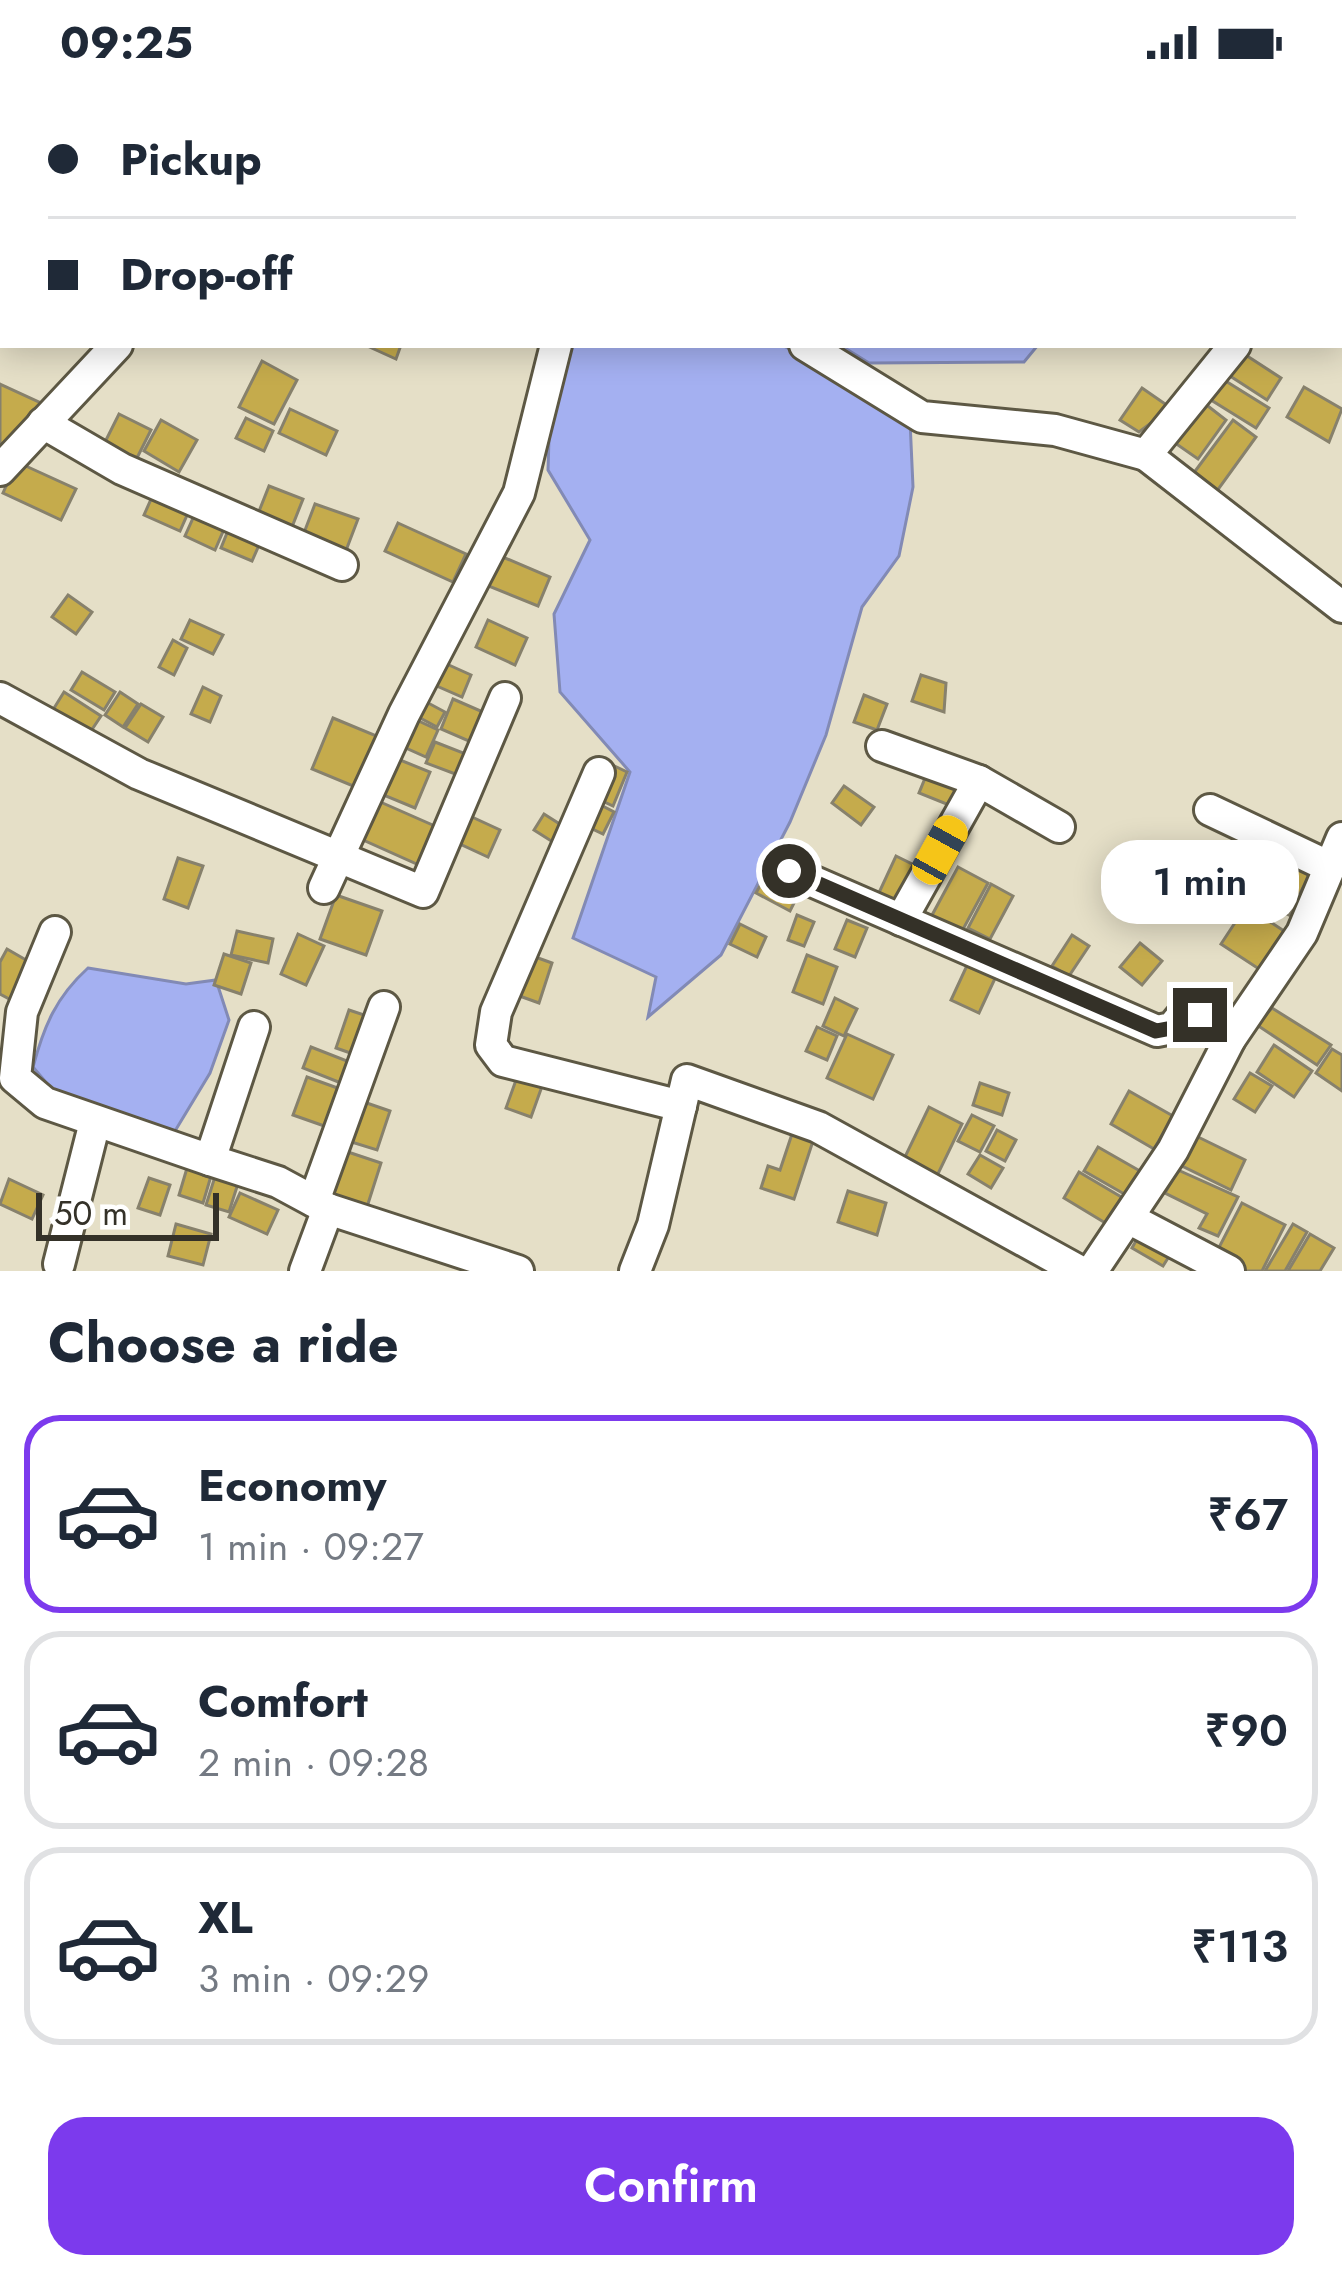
<!DOCTYPE html>
<meta charset="utf-8">
<style>
body{margin:0;font-family:Jost,sans-serif;background:#f2f2f3;color:#1f2937;height:100vh;display:flex;flex-direction:column;font-size:45px;white-space:nowrap}
*{box-sizing:border-box;margin:0}
p{font-size:39px;color:#747a83}
.icon{flex:none;width:66px;height:66px;fill:none;stroke:currentColor;stroke-width:2;stroke-linecap:round;stroke-linejoin:round}
.map{position:relative;height:1187px;overflow:hidden}
.sheet{display:flex;flex-direction:column;background:#fff;flex:1}
.sheet>*{flex:none}
.banner{position:absolute;left:0px;top:0px;width:1344px;height:264px;box-shadow:0 6px 30px #0003;display:grid;align-content:center;height:264px;padding:0 48px;background:#fff}
.scale{position:absolute;left:36px;bottom:30px;width:183px;box-sizing:border-box;padding-left:12px;border:6px solid #343128;border-top:0;font-size:33px;line-height:42px;white-space:nowrap;color:#343128;-webkit-text-stroke:9px #fff;paint-order:stroke}
.end{position:absolute;width:54px;height:54px;margin:-27px;border:15px solid #343128;background:#fff;box-shadow:0 0 0 6px #fff}
.from{border-radius:50%}
.bubble{position:absolute;height:84px;border-radius:36px;background:#fff;box-shadow:0 6px 30px #0003;font-size:39px;font-weight:600;line-height:84px;text-align:center}
.car{position:absolute;width:36px;height:72px;margin:-36px -18px;border-radius:15px;box-shadow:0 0 9px 3px #0007;background:linear-gradient(#f5c518 24%,#345 0 40%,#f5c518 0 76%,#345 0 86%,#f5c518 0)}
.banner b{display:flex;align-items:center;gap:42px;height:114px;font-size:45px}
.banner b+b{border-top:3px solid #e0e1e3}
.banner i{width:30px;height:30px;background:#1f2937}
ul{padding:0;list-style:none}
li{display:flex;align-items:center;gap:36px;height:198px;margin:0 24px 18px;padding:0 24px;border:6px solid #e0e1e3;border-radius:36px}
li div{flex:1}
li b{display:block;font-size:45px}
li em{font-style:normal;font-weight:600}
li.active{border-color:#7c3aed}
li>.icon{width:108px;height:108px;stroke-width:1.5}
h2{padding:0 48px;font-size:54px;line-height:144px}
.cta{display:flex;gap:24px;margin-top:auto;padding:24px 48px}
.cta a{flex:1;height:138px;border-radius:36px;background:#7c3aed;color:#fff;font-size:48px;font-weight:600;line-height:138px;text-align:center}
.status{display:flex;justify-content:space-between;align-items:center;height:84px;padding:0 60px;background:#fff;direction:ltr}
.status svg{height:33px;fill:currentColor}
.map>svg:first-child{display:block}
.water{fill:#a4b0f1;stroke:#828ab5;stroke-width:3}
.building{fill:#c5ab4c;stroke:#87816c;stroke-width:3}
.lines{fill:none;stroke-linecap:round;stroke-linejoin:round}
.minor-casing{stroke:#5d5844;stroke-width:36}
.minor{stroke:#fff;stroke-width:30}
.route{stroke:#343128;stroke-width:15}
</style>
<div class="status"><b>09:25</b><svg viewBox="0 0 49 12"><path d="M0 12V9h3v3zM5 12V6h3v6zM10 12V3h3v9zM15 12V0h3v12zM26 1h20v11H26zM47 4h2v5h-2z"/></svg></div>
<div class="map">
<svg width="1342" height="1187" viewBox="0 0 1342 1187">
<rect width="100%" height="100%" fill="#e5dfc7"/>
<!-- water -->
<g class="water">
<polygon points="562,261 781,261 866,299 910,337 913,403 899,472 862,523 826,651 790,738 721,871 648,933 656,893 573,854 630,688 560,608 554,530 590,456 548,386 550,323"/>
<polygon points="840,261 1038,261 1024,278 869,279"/>
<path d="M88,884L186,900L216,896L229,936L210,989L175,1047L55,1009L33,983C44,942 56,913 88,884Z"/>
</g>
<!-- building -->
<g class="building">
<polygon points="0,62 3,63 3,164 0,163"/>
<polygon points="365,261 401,261 396,275"/>
<polygon points="1241,268 1281,294 1267,316 1227,290"/>
<polygon points="262,277 297,296 274,340 239,323"/>
<polygon points="1224,296 1269,324 1256,344 1211,316"/>
<polygon points="0,300 43,320 14,365 0,359"/>
<polygon points="1304,303 1342,325 1329,358 1287,333"/>
<polygon points="1142,304 1171,324 1139,348 1120,336"/>
<polygon points="1204,319 1226,336 1198,375 1175,359"/>
<polygon points="290,325 337,347 326,371 279,349"/>
<polygon points="119,330 151,346 131,386 99,370"/>
<polygon points="246,334 273,347 264,367 236,354"/>
<polygon points="161,336 197,356 179,388 144,367"/>
<polygon points="1233,336 1256,353 1217,407 1193,390"/>
<polygon points="17,378 76,405 61,436 3,409"/>
<polygon points="269,402 303,415 288,453 254,440"/>
<polygon points="156,404 192,420 180,447 144,431"/>
<polygon points="315,420 358,435 345,469 302,454"/>
<polygon points="198,423 228,436 215,466 185,452"/>
<polygon points="231,439 263,452 252,477 221,464"/>
<polygon points="398,439 466,470 453,498 385,467"/>
<polygon points="498,471 550,493 538,522 486,501"/>
<polygon points="68,511 92,528 76,550 52,533"/>
<polygon points="190,536 223,551 213,570 181,555"/>
<polygon points="488,536 527,554 515,581 476,563"/>
<polygon points="173,556 187,564 174,591 159,583"/>
<polygon points="440,577 471,591 462,613 430,599"/>
<polygon points="82,588 115,608 104,626 71,606"/>
<polygon points="921,591 946,599 944,628 912,617"/>
<polygon points="203,603 221,612 210,638 191,630"/>
<polygon points="64,608 101,632 87,653 51,629"/>
<polygon points="120,608 138,620 123,643 105,631"/>
<polygon points="864,611 887,620 877,646 854,638"/>
<polygon points="417,613 445,628 437,643 409,628"/>
<polygon points="453,615 490,631 478,661 441,645"/>
<polygon points="141,620 163,633 148,658 125,644"/>
<polygon points="410,633 438,646 426,673 397,660"/>
<polygon points="333,634 379,653 358,704 312,685"/>
<polygon points="435,658 466,670 458,691 426,679"/>
<polygon points="395,674 430,688 415,724 381,710"/>
<polygon points="608,679 627,688 613,722 594,713"/>
<polygon points="930,682 970,698 959,725 919,709"/>
<polygon points="844,702 874,723 861,741 832,719"/>
<polygon points="369,713 437,743 419,781 352,751"/>
<polygon points="593,717 614,728 603,750 582,740"/>
<polygon points="459,727 500,746 488,773 447,754"/>
<polygon points="544,730 566,744 556,760 534,746"/>
<polygon points="1268,760 1314,782 1289,831 1244,809"/>
<polygon points="896,772 918,783 897,826 876,815"/>
<polygon points="178,774 203,782 188,824 164,815"/>
<polygon points="958,783 988,799 961,849 931,833"/>
<polygon points="767,789 800,807 790,827 756,809"/>
<polygon points="991,800 1013,812 990,855 968,844"/>
<polygon points="336,811 382,827 366,871 320,855"/>
<polygon points="1246,822 1284,847 1259,885 1221,860"/>
<polygon points="797,831 814,838 804,862 788,856"/>
<polygon points="847,836 867,844 855,873 835,865"/>
<polygon points="740,840 766,853 757,873 730,860"/>
<polygon points="237,847 273,855 268,879 231,871"/>
<polygon points="298,850 324,862 306,901 281,890"/>
<polygon points="1072,851 1089,862 1069,892 1052,882"/>
<polygon points="1140,859 1162,877 1142,901 1120,883"/>
<polygon points="7,865 33,880 13,917 0,910 0,878"/>
<polygon points="224,870 251,879 241,910 214,901"/>
<polygon points="527,870 552,879 539,919 514,910"/>
<polygon points="807,871 837,883 823,920 793,908"/>
<polygon points="970,875 998,888 979,929 951,916"/>
<polygon points="835,914 857,925 844,952 823,942"/>
<polygon points="1272,924 1331,961 1317,981 1257,941"/>
<polygon points="349,926 376,935 362,973 336,964"/>
<polygon points="817,943 837,952 827,976 806,967"/>
<polygon points="847,950 893,971 873,1015 827,994"/>
<polygon points="1274,961 1312,987 1294,1013 1257,988"/>
<polygon points="311,963 360,982 351,1003 303,984"/>
<polygon points="1332,965 1342,971 1342,1007 1316,989"/>
<polygon points="520,985 545,994 531,1033 506,1024"/>
<polygon points="1250,989 1272,1002 1255,1028 1234,1015"/>
<polygon points="307,993 343,1006 330,1044 293,1031"/>
<polygon points="980,999 1009,1009 1002,1031 973,1021"/>
<polygon points="1129,1007 1173,1032 1154,1065 1111,1040"/>
<polygon points="358,1016 390,1027 377,1066 345,1056"/>
<polygon points="929,1023 962,1040 935,1096 902,1079"/>
<polygon points="972,1031 994,1042 980,1068 958,1057"/>
<polygon points="997,1046 1016,1056 1005,1077 986,1067"/>
<polygon points="792,1050 813,1057 794,1115 761,1104 768,1082 780,1086"/>
<polygon points="1194,1051 1245,1076 1231,1106 1180,1081"/>
<polygon points="1098,1063 1140,1087 1126,1111 1084,1087"/>
<polygon points="345,1067 381,1079 366,1126 329,1114"/>
<polygon points="980,1071 1003,1084 991,1104 968,1090"/>
<polygon points="190,1074 214,1082 203,1119 179,1111"/>
<polygon points="218,1083 241,1090 229,1128 206,1121"/>
<polygon points="1178,1086 1238,1113 1218,1152 1199,1144 1207,1130 1165,1109"/>
<polygon points="1079,1088 1123,1114 1107,1140 1064,1114"/>
<polygon points="149,1094 170,1101 160,1131 138,1124"/>
<polygon points="9,1095 43,1111 32,1135 0,1120"/>
<polygon points="848,1107 886,1119 877,1151 838,1138"/>
<polygon points="240,1109 278,1126 267,1150 229,1133"/>
<polygon points="1242,1119 1285,1141 1262,1187 1241,1187 1214,1173"/>
<polygon points="176,1140 211,1150 203,1181 168,1172"/>
<polygon points="1293,1140 1307,1148 1285,1187 1265,1187"/>
<polygon points="1141,1148 1173,1166 1163,1182 1132,1164"/>
<polygon points="1310,1150 1334,1164 1320,1187 1288,1187"/>
</g>
<g class="lines">
<defs>
<g id="minor">
<polyline points="333,0 338,3"/>
<polyline points="0,41 3,42"/>
<polyline points="1341,181 1342,181"/>
<polyline points="805,261 922,333 1055,346 1146,371 1235,261"/>
<polyline points="43,339 122,385 342,481"/>
<polyline points="1146,371 1342,523"/>
<polyline points="0,386 117,261"/>
<polyline points="0,614 139,690 423,808 505,614"/>
<polyline points="882,662 979,697 1059,743"/>
<polyline points="599,689 496,928 491,961 503,977 681,1022"/>
<polyline points="1210,726 1330,783"/>
<polyline points="789,787 1157,947 1172,944 1186,927 1230,955"/>
<polyline points="324,804 404,630 519,409 556,261"/>
<polyline points="901,836 979,697"/>
<polyline points="55,848 22,928 15,994 45,1019 210,1076 254,943"/>
<polyline points="210,1076 278,1098 328,1125"/>
<polyline points="314,1117 384,923"/>
<polyline points="1130,1135 1229,1187"/>
<polyline points="59,1180 95,1038"/>
<polyline points="305,1187 328,1125 518,1187"/>
<polyline points="635,1187 653,1141 687,996 818,1043 1079,1187"/>
<polyline points="1092,1187 1173,1066 1230,955 1302,849 1342,754"/>
</g>
</defs>
<!-- minor casing -->
<use href="#minor" class="minor-casing"/>
<!-- minor -->
<use href="#minor" class="minor"/>
</g>
<g class="lines">
<!-- route -->
<polyline class="route" points="789,787 1156,947 1172,944 1181,929 1200,931"/>
</g>
</svg>
<div class="scale">50 m</div>
<i class="end from" style="left:789px;top:787px"></i>
<i class="end" style="left:1200px;top:931px"></i>
<div class="bubble" style="left:1101px;top:756px;width:198px">1 min</div>
<i class="car" style="left:940px;top:766px;rotate:29deg"></i>
<div class="banner">
<b><i class="from"></i>Pickup</b>
<b><i></i>Drop-off</b>
</div>
</div>
<section class="sheet">
<h2>Choose a ride</h2>
<ul>
<li class="active"><svg class="icon" aria-label="car" viewBox="0 0 24 24"><path d="M5 17H2v-5l4-1 3-4h7l3 4 3 1v5h-3M9 17h6M6 11h13"/><circle cx="7" cy="17" r="2"/><circle cx="17" cy="17" r="2"/></svg><div><b>Economy</b><p>1 min · 09:27</p></div><em>₹67</em></li>
<li><svg class="icon" aria-label="car" viewBox="0 0 24 24"><path d="M5 17H2v-5l4-1 3-4h7l3 4 3 1v5h-3M9 17h6M6 11h13"/><circle cx="7" cy="17" r="2"/><circle cx="17" cy="17" r="2"/></svg><div><b>Comfort</b><p>2 min · 09:28</p></div><em>₹90</em></li>
<li><svg class="icon" aria-label="car" viewBox="0 0 24 24"><path d="M5 17H2v-5l4-1 3-4h7l3 4 3 1v5h-3M9 17h6M6 11h13"/><circle cx="7" cy="17" r="2"/><circle cx="17" cy="17" r="2"/></svg><div><b>XL</b><p>3 min · 09:29</p></div><em>₹113</em></li>
</ul>
<div class="cta"><a>Confirm</a></div>
</section>
